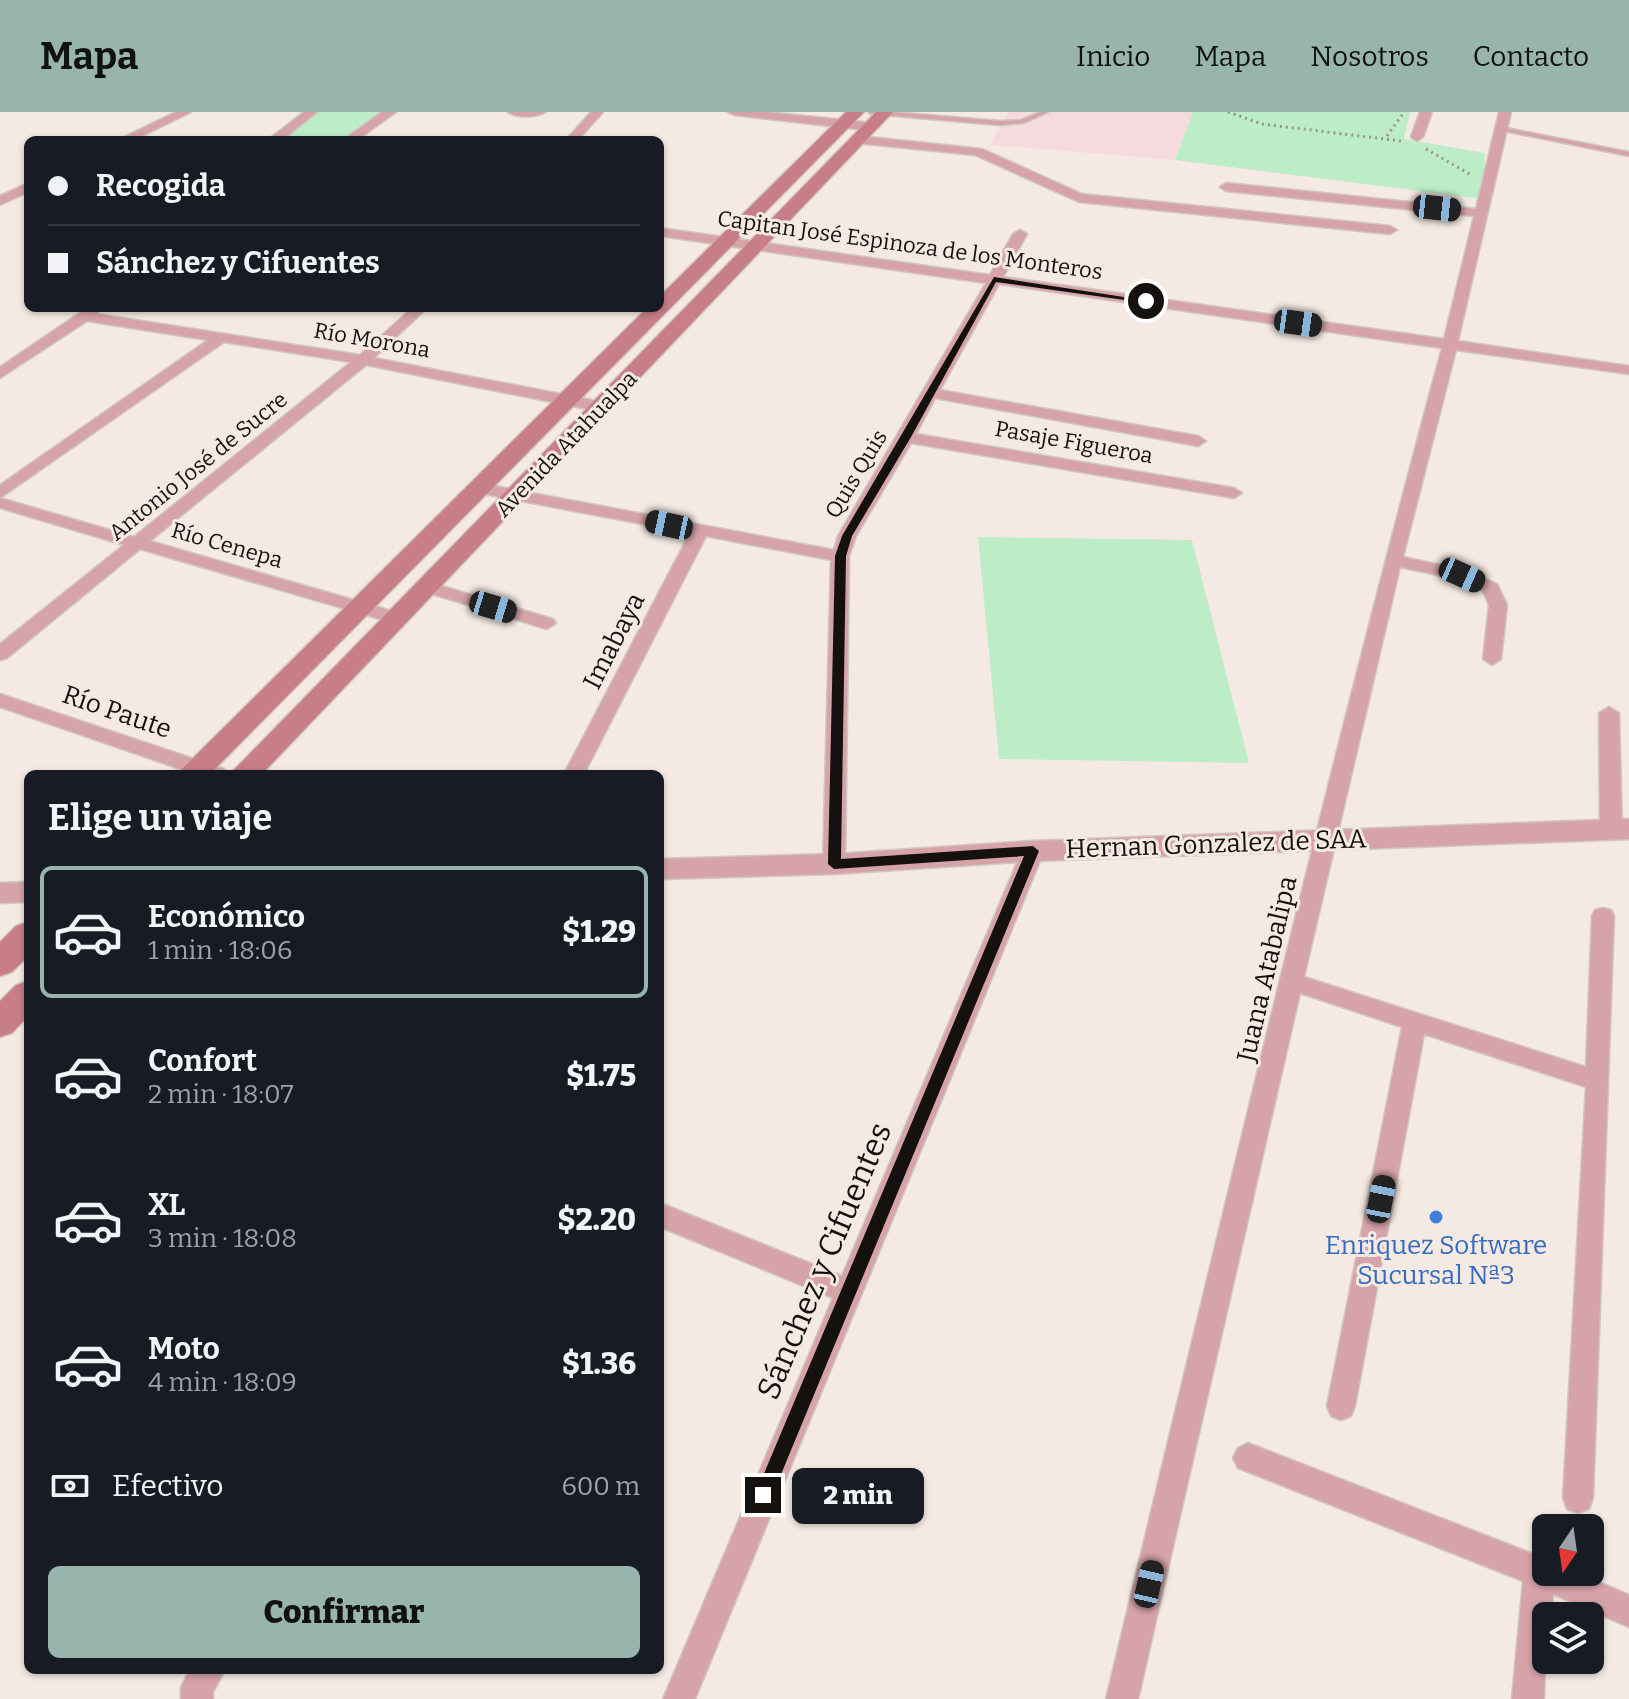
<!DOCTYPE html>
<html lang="es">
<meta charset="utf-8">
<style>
body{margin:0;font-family:Bitter,serif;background:#20242c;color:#f1f3f6;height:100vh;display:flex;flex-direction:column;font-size:30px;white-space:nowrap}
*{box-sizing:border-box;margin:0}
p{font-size:26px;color:#9ea1a6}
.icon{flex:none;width:44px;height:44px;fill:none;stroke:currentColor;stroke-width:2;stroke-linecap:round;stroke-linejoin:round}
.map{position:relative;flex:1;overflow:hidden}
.drawer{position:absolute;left:24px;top:658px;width:640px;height:904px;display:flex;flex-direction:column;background:#171b24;border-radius:12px;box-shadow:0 2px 6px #0004}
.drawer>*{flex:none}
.hud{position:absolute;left:24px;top:24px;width:640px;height:176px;border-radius:12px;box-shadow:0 2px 6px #0004;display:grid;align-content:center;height:176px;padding:0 24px;background:#171b24}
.needle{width:52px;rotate:193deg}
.controls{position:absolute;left:1532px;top:1402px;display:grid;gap:16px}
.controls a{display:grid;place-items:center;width:72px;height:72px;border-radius:12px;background:#171b24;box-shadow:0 2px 6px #0004;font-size:40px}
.end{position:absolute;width:36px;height:36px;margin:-18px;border:10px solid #15110f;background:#fff;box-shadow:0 0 0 4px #fff}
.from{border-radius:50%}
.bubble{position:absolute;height:56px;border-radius:12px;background:#171b24;box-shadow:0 2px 6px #0004;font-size:26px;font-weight:800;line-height:56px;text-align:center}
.car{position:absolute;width:24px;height:48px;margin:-24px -12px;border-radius:10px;box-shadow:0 0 6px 2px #0007;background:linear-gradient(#222 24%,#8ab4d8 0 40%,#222 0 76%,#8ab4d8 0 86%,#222 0)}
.hud b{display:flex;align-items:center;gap:28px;height:76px;font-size:30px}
.hud b+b{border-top:2px solid #363941}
.hud i{width:20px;height:20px;background:#f1f3f6}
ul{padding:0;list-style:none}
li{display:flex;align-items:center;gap:24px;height:132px;margin:0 16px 12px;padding:0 8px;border:4px solid transparent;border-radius:12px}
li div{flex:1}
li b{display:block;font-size:30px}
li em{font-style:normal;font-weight:800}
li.current{border-color:#97b4ad}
li>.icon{width:72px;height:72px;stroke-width:1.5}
h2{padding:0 24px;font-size:36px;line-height:96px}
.pay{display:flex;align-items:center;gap:20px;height:88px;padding:0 24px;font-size:30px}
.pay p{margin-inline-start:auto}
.button{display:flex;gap:16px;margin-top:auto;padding:16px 24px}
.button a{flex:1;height:92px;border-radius:12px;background:#97b4ad;color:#111;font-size:32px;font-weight:800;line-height:92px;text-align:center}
header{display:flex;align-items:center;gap:48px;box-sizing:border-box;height:112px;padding:0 40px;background:#97b4ad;color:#111}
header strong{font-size:38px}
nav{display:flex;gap:44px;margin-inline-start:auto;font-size:28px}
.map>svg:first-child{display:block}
.industrial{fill:#f6dbde}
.green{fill:#bdedc7}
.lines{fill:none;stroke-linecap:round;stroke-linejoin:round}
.service-casing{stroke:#d1c7c1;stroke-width:3}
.minor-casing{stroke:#d1c7c1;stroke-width:3}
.tertiary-casing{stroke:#d1c7c1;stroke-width:3}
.secondary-casing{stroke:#d1c7c1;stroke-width:3}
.path{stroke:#9a928d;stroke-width:3;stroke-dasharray:2 4;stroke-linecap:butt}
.service{fill:#d6a3a8;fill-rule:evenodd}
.minor{fill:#d6a3a8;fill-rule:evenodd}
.tertiary{fill:#d6a3a8;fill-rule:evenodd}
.secondary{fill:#c77e87;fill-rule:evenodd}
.route{fill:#15110f}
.shop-dot{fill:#3f7fe0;stroke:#f5eae3;stroke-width:3}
.labels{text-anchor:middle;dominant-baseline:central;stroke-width:6;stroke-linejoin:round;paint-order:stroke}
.far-street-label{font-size:22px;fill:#15110f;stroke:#f5eae3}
.street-label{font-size:26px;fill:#15110f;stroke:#f5eae3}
.shop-label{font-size:26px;fill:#366cbe;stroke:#f5eae3}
.near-street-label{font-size:32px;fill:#15110f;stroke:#f5eae3}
</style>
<header>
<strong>Mapa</strong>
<nav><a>Inicio</a><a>Mapa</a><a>Nosotros</a><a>Contacto</a></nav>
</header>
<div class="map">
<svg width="1629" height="1587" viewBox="0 0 1629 1587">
<rect width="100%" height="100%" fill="#f5eae3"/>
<!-- industrial -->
<polygon class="industrial" points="1008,0 1193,0 1175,48 990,33"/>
<!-- green -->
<g class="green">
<polygon points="319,0 383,0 349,28 283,28"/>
<polygon points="1193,0 1410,0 1404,27 1485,41 1483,87 1175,48"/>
<polygon points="978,425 1192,428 1249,651 999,647"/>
</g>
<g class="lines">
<defs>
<g id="service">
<polygon points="868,0 891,0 1000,9 1021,8 1040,0 1048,0 1024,11 1000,13 871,2"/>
<polygon points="1501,15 1629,40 1629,44 1499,18 1498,17"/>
</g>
<g id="minor">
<polygon points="176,0 191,0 134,28 118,28"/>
<polygon points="304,0 317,0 282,28 268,28"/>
<polygon points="382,0 396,0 357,28 343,28"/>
<path d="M508,0H545C537,6 516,6 508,0Z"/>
<polygon points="591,0 603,0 578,28 566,28"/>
<polygon points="728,0 766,0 873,11 879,15 873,19 734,3"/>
<polygon points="1420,0 1432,0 1423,25 1417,29 1411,25"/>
<path d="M1499,0H1511L1458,229L1629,254V262L1456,238L1403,445L1468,459L1497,472L1507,493L1501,547L1492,553L1483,547L1489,493L1483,479L1457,467L1400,455L1304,865L1586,955L1592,804L1595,798L1603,796L1611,798L1614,804L1593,1386L1589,1397L1578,1401L1567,1397L1563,1386L1586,975L1424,922L1355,1294L1351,1304L1341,1308L1331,1304L1327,1294L1402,915L1300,881L1138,1587H1106C1215,1136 1321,684 1442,236L999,172L940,278L1198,324L1206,329L1198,334L935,286L916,322L1234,376L1242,381L1234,386L911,331L856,424L849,444L845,752L842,758H826L823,752L831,448L706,424L584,662H564L690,421L479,381L471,376L479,371L834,438L838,424L986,171L660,124V116L990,163L1013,122L1020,118L1027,122L1003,165L1444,227L1474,104L1226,79L1220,75L1226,71L1476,97Z"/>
<polygon points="860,24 982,37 1082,82 1390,114 1397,118 1390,122 1079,90 975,43 856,31 856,25"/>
<polygon points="28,71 28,80 0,93 0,84"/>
<polygon points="87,196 101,196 97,202 360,243 412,196 427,196 374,246 602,290 610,295 602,300 366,253 150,429 402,502 405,506 402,510 390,510 140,437 7,546 0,548 0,532 124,433 0,396 0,386 134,425 351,250 224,230 0,386 0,373 208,228 87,209 0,266 0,255"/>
<polygon points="428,470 553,507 556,511 547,517 422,479 419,475 422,471"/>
<polygon points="0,582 224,657 227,662 195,662 0,595"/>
<polygon points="1609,595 1619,601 1622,718 1618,723 1604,723 1600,718 1599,601"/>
<polygon points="1033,731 1041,734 1044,739 695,1587 663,1587 833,1186 660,1115 660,1091 842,1164 1022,739 1025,734"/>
<polygon points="1248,1331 1546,1447 1546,1460 1575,1460 1629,1483 1629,1515 1553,1482 1551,1504 1546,1504 1544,1587 1512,1587 1523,1469 1238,1356 1233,1346 1238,1336"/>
<polygon points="190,1558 225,1558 213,1580 213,1587 181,1587 181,1575"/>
</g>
<g id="tertiary">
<polygon points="1629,707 1629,727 1033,749 834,762 660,767 660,747 834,742 1033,729"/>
<polygon points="28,770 28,790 0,791 0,771"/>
</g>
<g id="secondary">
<polygon points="846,0 864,0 210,662 177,662 647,196 660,196 660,184"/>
<polygon points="876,0 893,0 262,662 230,662"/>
<polygon points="28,810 28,844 12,860 0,864 0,830 16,814"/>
<polygon points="28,869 28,904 12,921 0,925 0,889 16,873"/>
</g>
</defs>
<!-- service casing -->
<use href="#service" class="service-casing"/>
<!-- minor casing -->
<use href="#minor" class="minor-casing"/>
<!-- tertiary casing -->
<use href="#tertiary" class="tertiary-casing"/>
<!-- secondary casing -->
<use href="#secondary" class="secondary-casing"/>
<!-- path -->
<g class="path">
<polyline points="1228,0 1262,12 1401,29"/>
<polyline points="1387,24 1402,3"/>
<polyline points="1426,37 1473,64"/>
</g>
<!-- service -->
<use href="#service" class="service"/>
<!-- minor -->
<use href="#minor" class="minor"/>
<!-- tertiary -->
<use href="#tertiary" class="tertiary"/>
<!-- secondary -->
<use href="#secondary" class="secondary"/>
</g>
<!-- route -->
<polygon class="route" points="994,165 1150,189 1146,191 996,170 911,325 852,424 846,444 841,747 1033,734 1039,739 770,1389 763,1392 757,1389 755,1383 1024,744 834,757 828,752 835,444 842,424"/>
<!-- markers -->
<circle class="shop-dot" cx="1436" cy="1105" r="8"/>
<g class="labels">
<!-- far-street labels -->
<g class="far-street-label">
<text transform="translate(910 133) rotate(8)">Capitan José Espinoza de los Monteros</text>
<text transform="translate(372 228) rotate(10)">Río Morona</text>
<text transform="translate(1074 330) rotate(10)">Pasaje Figueroa</text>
<text transform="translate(566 332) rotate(-46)">Avenida Atahualpa</text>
<text transform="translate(198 354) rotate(-39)">Antonio José de Sucre</text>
<text transform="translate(856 362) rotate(-59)">Quis Quis</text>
<text transform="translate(227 433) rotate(16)">Río Cenepa</text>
</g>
<!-- street labels -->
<g class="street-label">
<text transform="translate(614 529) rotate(-63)">Imabaya</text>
<text transform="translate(117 600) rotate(19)">Río Paute</text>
<text transform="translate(1216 732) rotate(-2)">Hernan Gonzalez de SAA</text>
<text transform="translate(1267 857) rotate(-77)">Juana Atabalipa</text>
</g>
<!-- shop labels -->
<g class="shop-label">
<text x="1436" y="1133">Enriquez Software<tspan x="1436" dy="30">Sucursal Nª3</tspan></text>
</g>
<!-- near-street labels -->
<g class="near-street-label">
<text transform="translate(824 1149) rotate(-67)">Sánchez y Cifuentes</text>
</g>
</g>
</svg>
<div class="controls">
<a><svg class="needle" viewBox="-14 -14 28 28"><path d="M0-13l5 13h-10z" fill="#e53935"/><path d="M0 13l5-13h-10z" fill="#9ea1a6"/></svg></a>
<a><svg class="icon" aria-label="layers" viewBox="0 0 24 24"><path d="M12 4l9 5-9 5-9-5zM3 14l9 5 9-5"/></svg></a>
</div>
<i class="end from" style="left:1146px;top:189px"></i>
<i class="end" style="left:763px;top:1383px"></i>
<div class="bubble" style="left:792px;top:1356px;width:132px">2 min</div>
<i class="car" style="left:1437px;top:96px;rotate:96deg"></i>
<i class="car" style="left:1298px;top:211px;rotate:98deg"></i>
<i class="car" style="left:669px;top:413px;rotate:282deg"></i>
<i class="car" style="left:1462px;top:463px;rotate:114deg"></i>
<i class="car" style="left:493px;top:495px;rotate:107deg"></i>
<i class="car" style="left:1381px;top:1087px;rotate:11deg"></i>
<i class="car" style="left:1149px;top:1472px;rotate:13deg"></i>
<div class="hud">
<b><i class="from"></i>Recogida</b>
<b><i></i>Sánchez y Cifuentes</b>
</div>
<section class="drawer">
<h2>Elige un viaje</h2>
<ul>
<li class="current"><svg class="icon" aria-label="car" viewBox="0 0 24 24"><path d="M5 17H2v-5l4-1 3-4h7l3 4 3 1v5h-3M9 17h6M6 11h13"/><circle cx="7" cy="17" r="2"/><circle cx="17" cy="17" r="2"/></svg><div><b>Económico</b><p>1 min · 18:06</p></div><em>$1.29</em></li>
<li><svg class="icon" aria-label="car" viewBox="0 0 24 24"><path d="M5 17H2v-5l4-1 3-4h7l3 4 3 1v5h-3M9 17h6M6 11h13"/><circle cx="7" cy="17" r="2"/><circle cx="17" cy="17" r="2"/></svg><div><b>Confort</b><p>2 min · 18:07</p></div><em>$1.75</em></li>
<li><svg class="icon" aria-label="car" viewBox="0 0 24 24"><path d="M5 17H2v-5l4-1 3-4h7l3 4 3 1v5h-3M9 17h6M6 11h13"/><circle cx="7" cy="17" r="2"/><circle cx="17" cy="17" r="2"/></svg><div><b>XL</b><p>3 min · 18:08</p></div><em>$2.20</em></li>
<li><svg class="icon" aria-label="car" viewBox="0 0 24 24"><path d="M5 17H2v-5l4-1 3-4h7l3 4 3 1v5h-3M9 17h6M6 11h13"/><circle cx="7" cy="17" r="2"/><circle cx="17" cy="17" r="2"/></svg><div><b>Moto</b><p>4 min · 18:09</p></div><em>$1.36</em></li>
</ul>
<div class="pay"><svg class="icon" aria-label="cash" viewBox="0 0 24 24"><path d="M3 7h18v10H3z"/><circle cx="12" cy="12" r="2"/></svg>Efectivo<p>600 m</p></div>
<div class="button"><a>Confirmar</a></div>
</section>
</div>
